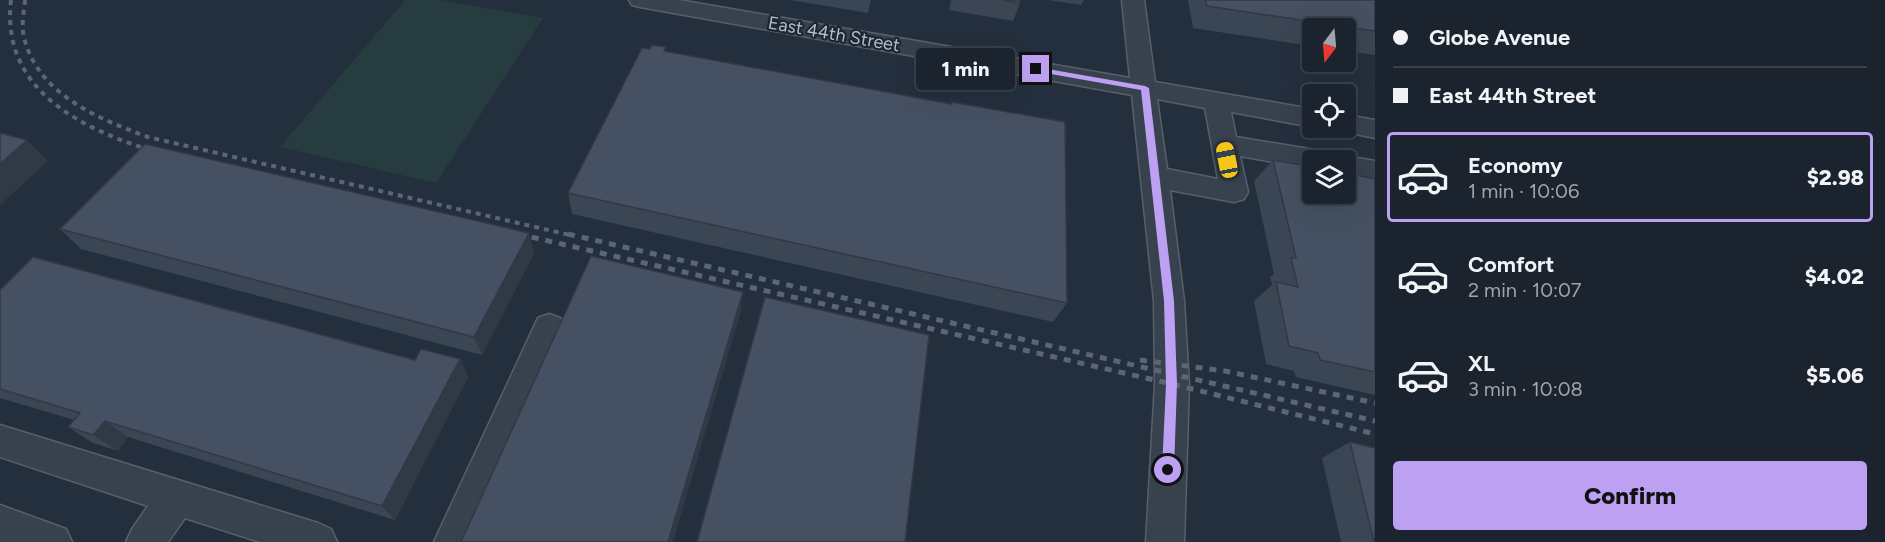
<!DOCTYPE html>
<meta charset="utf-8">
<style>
body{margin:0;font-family:Figtree,sans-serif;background:#242b36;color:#f1f3f6;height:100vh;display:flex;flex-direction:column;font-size:22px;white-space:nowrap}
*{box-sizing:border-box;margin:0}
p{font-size:20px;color:#a0a4aa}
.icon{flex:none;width:33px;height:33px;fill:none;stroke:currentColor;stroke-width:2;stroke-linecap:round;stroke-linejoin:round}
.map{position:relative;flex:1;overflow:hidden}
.sheet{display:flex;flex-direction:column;background:#1b232e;width:510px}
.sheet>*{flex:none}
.guide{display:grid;align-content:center;height:132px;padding:0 18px;background:#1b232e}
.needle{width:39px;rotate:196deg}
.buttons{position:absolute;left:1302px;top:18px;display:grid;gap:12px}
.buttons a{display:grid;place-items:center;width:54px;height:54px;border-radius:6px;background:#1b232e;box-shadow:0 6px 24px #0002,0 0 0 2px #39404a;font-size:30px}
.end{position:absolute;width:27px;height:27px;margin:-14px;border:8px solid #bca0f2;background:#111;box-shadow:0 0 0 3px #111}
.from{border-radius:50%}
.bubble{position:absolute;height:42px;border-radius:6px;background:#1b232e;box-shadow:0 6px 24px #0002,0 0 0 2px #39404a;font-size:20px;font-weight:800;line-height:42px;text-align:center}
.car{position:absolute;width:18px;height:36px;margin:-18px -9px;border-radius:8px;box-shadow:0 0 4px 2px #0007;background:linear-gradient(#f5c518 24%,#345 0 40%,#f5c518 0 76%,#345 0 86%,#f5c518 0)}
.guide b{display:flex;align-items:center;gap:21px;height:57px;font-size:22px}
.guide b+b{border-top:2px solid #39404a}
.guide i{width:15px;height:15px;background:#f1f3f6}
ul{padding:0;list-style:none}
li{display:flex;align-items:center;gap:18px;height:90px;margin:0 12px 9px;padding:0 6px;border:3px solid transparent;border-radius:6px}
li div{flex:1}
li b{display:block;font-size:22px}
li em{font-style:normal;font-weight:800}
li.active{border-color:#bca0f2}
li>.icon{width:54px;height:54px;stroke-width:1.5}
.button{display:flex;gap:12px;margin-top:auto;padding:12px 18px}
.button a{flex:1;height:69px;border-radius:6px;background:#bca0f2;color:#111;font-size:24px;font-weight:800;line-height:69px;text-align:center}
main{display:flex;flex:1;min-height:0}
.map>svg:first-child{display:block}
.green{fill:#263c3f}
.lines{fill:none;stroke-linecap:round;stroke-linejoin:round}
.minor-casing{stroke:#565f6c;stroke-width:3}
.minor{fill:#38414e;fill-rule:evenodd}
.rail-far1{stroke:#5a6575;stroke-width:4;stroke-dasharray:5 5;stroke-linecap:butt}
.rail{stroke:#5a6575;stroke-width:5;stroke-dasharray:7 7;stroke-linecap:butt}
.wall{fill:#3b4654}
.shaded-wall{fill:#303945}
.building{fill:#455162;stroke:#303945;stroke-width:1.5}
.route{fill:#bca0f2}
.labels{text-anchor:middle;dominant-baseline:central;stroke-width:4.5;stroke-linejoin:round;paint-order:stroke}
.far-street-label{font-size:18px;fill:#b4bcc9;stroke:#1d2633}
</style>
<main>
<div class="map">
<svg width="1375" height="542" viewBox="0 0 1375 542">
<rect width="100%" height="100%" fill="#242f3e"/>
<!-- green -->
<polygon class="green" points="405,0 441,0 543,18 436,183 280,147"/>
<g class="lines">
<defs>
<g id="minor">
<path d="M629,0H679L1130,78L1122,0H1144L1155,82L1312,109V127L1231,112L1236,137L1315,150L1324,153L1328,160H1312V169L1240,156L1248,192L1244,199L1234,202L1170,190L1184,301L1189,384L1184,542H1146L1155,384L1154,301L1132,95L640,7L632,5ZM1157,99L1205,108L1218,179L1167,169Z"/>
<polygon points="1346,115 1375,120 1375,138 1337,130 1335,128 1346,128"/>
<polygon points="1346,156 1375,161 1375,181 1346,176 1346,160 1336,160"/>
<polygon points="549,314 560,318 565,328 472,542 434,542 538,318"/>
<polygon points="0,425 318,523 331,529 337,542 260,542 185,518 168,542 126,542 132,529 148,506 0,457"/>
<polygon points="0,505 66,529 72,542 0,542"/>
</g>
</defs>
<!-- minor casing -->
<use href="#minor" class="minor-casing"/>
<!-- minor -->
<use href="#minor" class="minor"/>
<!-- rail-far1 -->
<g class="rail-far1">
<path d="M11,0C0,92 85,130 156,152"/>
<path d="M25,0C24,12 21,25 24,37C37,94 99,119 148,137L574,236"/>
<polyline points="513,233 525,236"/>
</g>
<!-- rail -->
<g class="rail">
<polyline points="518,234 1172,384 1375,434"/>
<polyline points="568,234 1375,421"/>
<polyline points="1140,360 1225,371 1375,403"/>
</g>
</g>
<!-- wall -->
<g class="wall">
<polygon points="790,0 871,0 868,13"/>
<polygon points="951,0 1020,0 1020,3 1013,21 949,10"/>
<polygon points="1048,0 1084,0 1081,5"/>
<polygon points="1188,0 1375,0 1375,55 1346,51 1346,28 1312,28 1312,46 1193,28"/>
<polygon points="666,52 951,104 952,102 1067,303 1053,322 572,214 568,193"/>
<polygon points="1273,160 1375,179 1375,395 1296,377 1294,371 1266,364 1254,301 1272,285 1270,277 1274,274 1254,181"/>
<polygon points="60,229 534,253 482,355 81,249"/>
<polygon points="0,290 415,360 460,359 468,377 395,520 128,437 118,451 93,443 68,427 74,420 0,398"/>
<polygon points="1350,442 1375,542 1341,542 1322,458"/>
</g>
<!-- shaded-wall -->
<g class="shaded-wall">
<polygon points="27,140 48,161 0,205 0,164"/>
<polygon points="529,233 534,253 482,355 474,337"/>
<polygon points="743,292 741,311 673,542 668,542"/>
<polygon points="460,359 468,377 395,520 382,506"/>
<polygon points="105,421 128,437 118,451 93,435"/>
</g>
<!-- building -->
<g class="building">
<polygon points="1002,0 1020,0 1020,3"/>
<polygon points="1205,0 1375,0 1375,31 1207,6"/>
<polygon points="652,45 666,47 664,51 952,104 952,102 1065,122 1067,303 568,193 642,48 650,49"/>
<polygon points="0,133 27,140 0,164"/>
<polygon points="145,144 529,233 474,337 60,229"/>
<polygon points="1273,160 1312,167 1312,194 1346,194 1346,173 1375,179 1375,372 1320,360 1318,353 1289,346 1276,282 1298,287 1291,258 1296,258"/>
<polygon points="591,256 743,292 668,542 461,542"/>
<polygon points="33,257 415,360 421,349 460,359 382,506 105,421 93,435 68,427 80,413 0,389 0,290"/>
<polygon points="765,297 929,335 905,542 697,542"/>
<polygon points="1350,442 1375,448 1375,542 1374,542"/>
</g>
<!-- route -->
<polygon class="route" points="1036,67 1145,86 1149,88 1174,301 1177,384 1174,470 1168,476 1162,470 1166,384 1164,301 1141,90 1034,71 1034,67"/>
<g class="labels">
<!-- far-street labels -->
<g class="far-street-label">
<text transform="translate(834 34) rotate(10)">East 44th Street</text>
</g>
</g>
</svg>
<div class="buttons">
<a><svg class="needle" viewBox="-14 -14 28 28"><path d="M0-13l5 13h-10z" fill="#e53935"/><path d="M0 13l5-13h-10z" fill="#a0a4aa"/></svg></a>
<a><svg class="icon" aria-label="locate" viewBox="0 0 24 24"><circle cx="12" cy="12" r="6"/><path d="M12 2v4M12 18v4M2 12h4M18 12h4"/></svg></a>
<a><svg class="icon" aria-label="layers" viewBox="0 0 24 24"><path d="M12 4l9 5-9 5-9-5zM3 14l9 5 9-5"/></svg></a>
</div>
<i class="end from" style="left:1168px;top:470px"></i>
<i class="end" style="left:1036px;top:69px"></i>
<div class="bubble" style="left:916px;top:48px;width:99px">1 min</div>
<i class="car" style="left:1227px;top:160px;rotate:349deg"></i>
</div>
<section class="sheet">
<div class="guide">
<b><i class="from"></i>Globe Avenue</b>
<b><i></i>East 44th Street</b>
</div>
<ul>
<li class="active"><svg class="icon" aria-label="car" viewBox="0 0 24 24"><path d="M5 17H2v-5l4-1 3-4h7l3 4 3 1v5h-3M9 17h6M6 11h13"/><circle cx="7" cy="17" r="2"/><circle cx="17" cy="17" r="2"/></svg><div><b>Economy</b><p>1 min · 10:06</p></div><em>$2.98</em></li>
<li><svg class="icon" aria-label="car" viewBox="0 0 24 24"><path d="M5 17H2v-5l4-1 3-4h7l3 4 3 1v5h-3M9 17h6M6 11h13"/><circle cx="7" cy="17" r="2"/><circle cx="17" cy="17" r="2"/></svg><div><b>Comfort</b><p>2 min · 10:07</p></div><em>$4.02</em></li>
<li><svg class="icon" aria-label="car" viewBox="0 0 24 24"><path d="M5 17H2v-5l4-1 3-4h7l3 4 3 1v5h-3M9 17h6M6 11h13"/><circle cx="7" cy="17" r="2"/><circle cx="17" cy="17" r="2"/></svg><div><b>XL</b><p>3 min · 10:08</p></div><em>$5.06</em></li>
</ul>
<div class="button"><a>Confirm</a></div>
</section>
</main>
